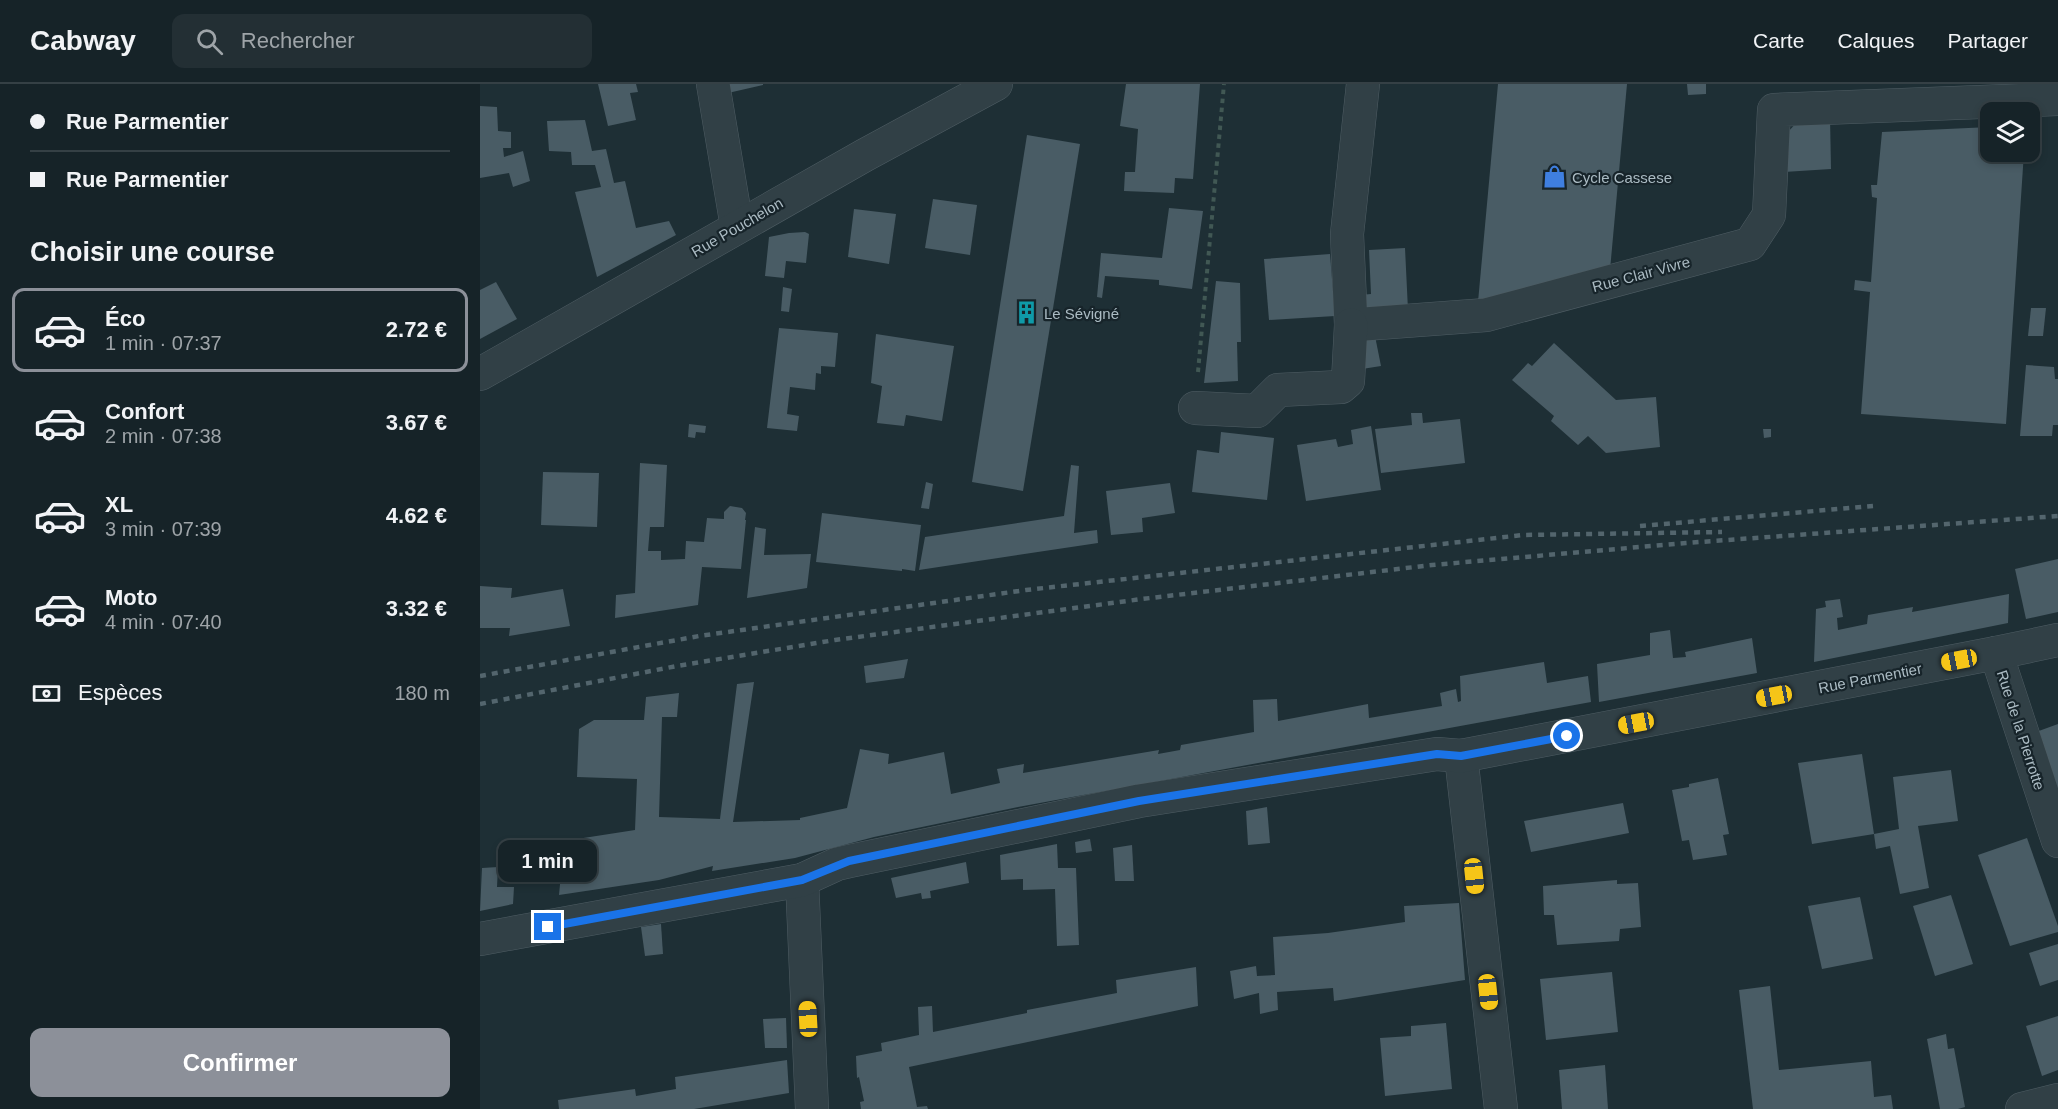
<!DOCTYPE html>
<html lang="fr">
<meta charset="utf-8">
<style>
body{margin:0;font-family:Helvetica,sans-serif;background:#232f34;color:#f1f3f6;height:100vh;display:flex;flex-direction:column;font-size:22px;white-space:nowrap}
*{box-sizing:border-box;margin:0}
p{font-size:20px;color:#9ea4a8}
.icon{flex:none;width:33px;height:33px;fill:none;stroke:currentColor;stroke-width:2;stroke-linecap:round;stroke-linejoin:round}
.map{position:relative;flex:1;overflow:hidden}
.side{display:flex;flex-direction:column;background:#162328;width:480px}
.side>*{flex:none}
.guide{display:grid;align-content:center;height:132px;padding:0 30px;background:#162328}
.fabs{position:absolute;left:1500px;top:18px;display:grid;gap:12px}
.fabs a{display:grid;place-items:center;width:60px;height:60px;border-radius:12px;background:#162328;box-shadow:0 3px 9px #0003,0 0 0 2px #354045;font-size:30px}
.end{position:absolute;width:27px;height:27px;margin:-14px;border:8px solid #1a73e8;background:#fff;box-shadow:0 0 0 3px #fff}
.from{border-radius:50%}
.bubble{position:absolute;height:42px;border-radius:12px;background:#162328;box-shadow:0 3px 9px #0003,0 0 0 2px #354045;font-size:20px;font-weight:600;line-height:42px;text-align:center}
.car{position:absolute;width:18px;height:36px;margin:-18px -9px;border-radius:8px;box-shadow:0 0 4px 2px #0007;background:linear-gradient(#f5c518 24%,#345 0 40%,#f5c518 0 76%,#345 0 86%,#f5c518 0)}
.guide b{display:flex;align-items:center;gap:21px;height:57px;font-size:22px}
.guide b+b{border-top:2px solid #354045}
.guide i{width:15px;height:15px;background:#f1f3f6}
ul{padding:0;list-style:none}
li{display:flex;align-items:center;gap:18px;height:84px;margin:0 12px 9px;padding:0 18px;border:3px solid transparent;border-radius:12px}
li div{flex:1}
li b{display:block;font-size:22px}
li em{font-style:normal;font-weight:600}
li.selected{border-color:#8c9099}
li>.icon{width:54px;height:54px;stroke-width:1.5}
h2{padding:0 30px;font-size:27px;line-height:72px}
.pay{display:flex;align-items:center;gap:15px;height:66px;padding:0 30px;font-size:22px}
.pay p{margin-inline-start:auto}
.action{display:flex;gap:12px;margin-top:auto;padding:12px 30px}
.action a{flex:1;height:69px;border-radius:12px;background:#8c9099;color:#fff;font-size:24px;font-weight:600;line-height:69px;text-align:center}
header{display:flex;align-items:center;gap:36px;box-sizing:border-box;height:84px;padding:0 30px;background:#162328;border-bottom:2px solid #354045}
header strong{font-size:28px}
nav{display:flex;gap:33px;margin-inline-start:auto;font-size:21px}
.search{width:420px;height:54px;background:#232f34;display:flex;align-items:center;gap:15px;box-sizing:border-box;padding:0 21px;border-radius:12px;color:#9ea4a8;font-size:22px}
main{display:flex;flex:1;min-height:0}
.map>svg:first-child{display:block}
.building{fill:#495c65}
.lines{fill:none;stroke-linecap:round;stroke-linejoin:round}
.street-casing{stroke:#4f5d64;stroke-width:34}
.path{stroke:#415854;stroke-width:4;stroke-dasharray:4.5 4.5;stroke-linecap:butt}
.street{stroke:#314046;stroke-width:33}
.rail{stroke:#53656d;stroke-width:4.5;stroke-dasharray:6 6;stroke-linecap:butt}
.route{stroke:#1a73e8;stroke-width:8}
.labels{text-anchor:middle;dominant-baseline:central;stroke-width:4.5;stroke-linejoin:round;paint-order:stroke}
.poi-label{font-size:15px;fill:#abbbc3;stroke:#17242a;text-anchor:start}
.street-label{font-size:15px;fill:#abbbc3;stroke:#17242a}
</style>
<header>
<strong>Cabway</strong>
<div class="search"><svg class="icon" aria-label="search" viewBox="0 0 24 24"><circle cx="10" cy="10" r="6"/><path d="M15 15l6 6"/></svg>Rechercher</div>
<nav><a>Carte</a><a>Calques</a><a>Partager</a></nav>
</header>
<main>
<section class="side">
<div class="guide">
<b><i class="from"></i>Rue Parmentier</b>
<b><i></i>Rue Parmentier</b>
</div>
<h2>Choisir une course</h2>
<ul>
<li class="selected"><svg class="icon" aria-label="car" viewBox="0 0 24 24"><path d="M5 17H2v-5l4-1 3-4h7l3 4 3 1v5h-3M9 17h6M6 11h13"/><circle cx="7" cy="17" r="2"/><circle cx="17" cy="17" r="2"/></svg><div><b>Éco</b><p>1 min · 07:37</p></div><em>2.72 €</em></li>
<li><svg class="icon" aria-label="car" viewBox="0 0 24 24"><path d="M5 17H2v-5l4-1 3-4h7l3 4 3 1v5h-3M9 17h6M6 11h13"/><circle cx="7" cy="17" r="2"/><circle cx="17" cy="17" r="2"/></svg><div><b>Confort</b><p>2 min · 07:38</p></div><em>3.67 €</em></li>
<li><svg class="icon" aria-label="car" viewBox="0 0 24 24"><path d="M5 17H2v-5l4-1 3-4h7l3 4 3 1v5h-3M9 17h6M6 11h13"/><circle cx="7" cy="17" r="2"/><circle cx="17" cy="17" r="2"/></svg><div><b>XL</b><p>3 min · 07:39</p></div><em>4.62 €</em></li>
<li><svg class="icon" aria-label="car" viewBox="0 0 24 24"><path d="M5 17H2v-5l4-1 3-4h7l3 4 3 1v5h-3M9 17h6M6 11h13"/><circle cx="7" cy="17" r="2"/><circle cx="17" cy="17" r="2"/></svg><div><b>Moto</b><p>4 min · 07:40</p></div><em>3.32 €</em></li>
</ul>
<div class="pay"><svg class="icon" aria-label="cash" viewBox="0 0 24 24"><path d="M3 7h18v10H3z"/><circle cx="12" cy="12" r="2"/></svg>Espèces<p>180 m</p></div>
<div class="action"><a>Confirmer</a></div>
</section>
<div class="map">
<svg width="1578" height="1025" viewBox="0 0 1578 1025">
<rect width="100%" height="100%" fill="#1e2f35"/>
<!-- building -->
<g class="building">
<polygon points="118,0 156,0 158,8 150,9 156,36 128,42"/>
<polygon points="247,0 283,0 283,1 248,9"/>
<polygon points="646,0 720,0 713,95 695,94 694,109 644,107 645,88 655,88 658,45 640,42"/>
<polygon points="1018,0 1147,0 1130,186 998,218"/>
<polygon points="1207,0 1226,0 1226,10 1208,11"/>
<polygon points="0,22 17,23 18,47 31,48 31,64 23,64 24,73 43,67 50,97 33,103 29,89 0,94"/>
<polygon points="1322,33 1350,33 1351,85 1304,88 1306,50"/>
<polygon points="105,36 112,67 126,65 134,99 145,97 156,144 189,137 196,151 117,193 95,108 121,103 115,81 92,81 91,68 69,67 67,37"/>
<polygon points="1510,43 1510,68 1544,68 1526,340 1381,330 1390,208 1374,206 1375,196 1391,198 1397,114 1392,113 1391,101 1397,101 1402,48"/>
<polygon points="1550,44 1557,44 1557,57 1550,58"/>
<polygon points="547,51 600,60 543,407 492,398"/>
<polygon points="453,115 497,121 490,171 445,164"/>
<polygon points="689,124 723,127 712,205 679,201 679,196 625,192 622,214 617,213 621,169 682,174"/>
<polygon points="374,125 416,130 409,180 368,173"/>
<polygon points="325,148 329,150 326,179 306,177 304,194 285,192 289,153 309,149"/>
<polygon points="925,164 928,226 890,228 880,211 891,210 889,166"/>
<polygon points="850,170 855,232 789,236 784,175"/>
<polygon points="736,197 760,199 761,258 757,258 758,297 724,299"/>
<polygon points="16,198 37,235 0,255 0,206"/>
<polygon points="303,203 312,205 309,228 301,227"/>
<polygon points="1551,224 1566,224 1563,252 1548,252"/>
<polygon points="299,244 358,249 355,283 341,282 341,290 336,289 335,306 310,303 307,330 319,332 317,347 287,344"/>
<polygon points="396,250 474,262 462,337 426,331 424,342 397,339 402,302 391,299"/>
<polygon points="895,252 901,282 882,285 877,253"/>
<polygon points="1074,259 1136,316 1176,313 1180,363 1126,369 1108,352 1098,361 1071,337 1074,332 1032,296 1048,279 1052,282"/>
<polygon points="1546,281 1574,283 1575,295 1578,295 1578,341 1573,341 1572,352 1540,352"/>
<polygon points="931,329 942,329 943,339 980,335 985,379 901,389 895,345 932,341"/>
<polygon points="209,340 226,342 225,349 216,348 215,354 208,353"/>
<polygon points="891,342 901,406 826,417 817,361 856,355 858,363 873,360 871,346"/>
<polygon points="1283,345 1291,345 1291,353 1284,354"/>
<polygon points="741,348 794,354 787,416 712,408 717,366 739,369"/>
<polygon points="160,379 187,381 184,443 170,443 168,467 181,467 181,476 205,475 206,457 224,458 227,434 244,435 244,428 250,422 262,424 266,429 265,436 266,436 261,485 222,483 218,521 135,534 136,511 155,509"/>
<polygon points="591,381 599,382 594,449 617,446 618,459 439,486 445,453 584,432"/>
<polygon points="63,388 119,389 117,443 61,441"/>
<polygon points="446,398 453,400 449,425 441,424"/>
<polygon points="690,399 695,429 662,434 663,448 631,451 626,407"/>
<polygon points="342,429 441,441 435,487 422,485 422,487 336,478"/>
<polygon points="275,443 286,445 284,471 331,470 327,504 267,514"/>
<polygon points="1578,475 1578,528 1546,535 1535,485"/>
<polygon points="0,502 32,504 31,514 83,505 90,542 29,552 30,544 0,544"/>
<polygon points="1529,510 1528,539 1334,578 1336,525 1346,523 1345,517 1360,515 1363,533 1357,534 1358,546 1387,540 1388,531 1433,523 1432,528"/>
<polygon points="1190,546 1193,574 1206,573 1205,568 1272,554 1277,589 1119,618 1117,580 1170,571 1170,549"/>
<polygon points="428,575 424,594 386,599 384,582"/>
<polygon points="1064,578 1067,599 1108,592 1111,618 538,723 394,753 315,774 232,787 233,782 179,796 79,811 84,757 155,746 157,695 97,693 99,645 114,636 164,636 166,613 199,609 197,633 182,633 179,733 240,735 257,600 274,598 253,738 320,736 320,734 367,724 380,665 409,670 408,680 464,668 471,710 520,699 517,685 544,680 543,689 679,666 678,670 700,666 701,661 774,648 773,616 797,615 798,637 888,620 889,634 962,622 960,609 976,605 978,618 981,617 980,592"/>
<polygon points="1578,640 1578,707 1556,648"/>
<polygon points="1382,670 1394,750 1419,745 1413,693 1471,686 1478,737 1438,742 1449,804 1420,810 1410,762 1396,765 1394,750 1332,760 1318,679"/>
<polygon points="1238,694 1249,750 1243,751 1247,771 1213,776 1209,756 1202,757 1192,706 1209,703 1209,700"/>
<polygon points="1143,719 1149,749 1051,768 1044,737"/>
<polygon points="787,723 790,759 768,761 766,727"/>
<polygon points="1547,754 1578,842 1578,848 1530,862 1498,771"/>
<polygon points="610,755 612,767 596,769 595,758"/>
<polygon points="577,760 578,784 596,784 599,861 577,862 575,805 543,806 543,795 521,796 520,771"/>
<polygon points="652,761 654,797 635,797 633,764"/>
<polygon points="486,778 489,799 450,807 451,814 442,815 441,809 416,814 411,794"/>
<polygon points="18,783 17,803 34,803 33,820 0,827 2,784"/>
<polygon points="1137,796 1137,800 1158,799 1161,843 1140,845 1139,857 1077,861 1074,831 1064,831 1063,802"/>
<polygon points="1471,811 1493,880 1455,892 1433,822"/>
<polygon points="1380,813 1393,875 1342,885 1328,822"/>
<polygon points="979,819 985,896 854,917 853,904 797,908 798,926 780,930 779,909 754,915 750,887 776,882 777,892 795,891 793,853 848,849 925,838 924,822"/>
<polygon points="181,840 183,870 165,872 161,843"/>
<polygon points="1578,860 1578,896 1560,902 1549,869"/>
<polygon points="716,883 718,922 429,983 437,1023 447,1022 448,1025 381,1025 380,1018 384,1017 379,993 377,994 376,972 402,967 401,959 439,951 438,923 452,922 453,948 547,929 547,926 637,909 636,896"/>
<polygon points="1132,888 1138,948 1066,956 1060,895"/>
<polygon points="1290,902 1299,986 1391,977 1394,1013 1411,1011 1413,1025 1273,1025 1259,906"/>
<polygon points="1578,932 1578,986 1562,992 1546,942"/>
<polygon points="306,934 307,964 285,964 283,935"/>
<polygon points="966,939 972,1005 905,1012 900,954 931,952 931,942"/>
<polygon points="1466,950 1468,965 1474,964 1485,1023 1478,1025 1460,1025 1447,955"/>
<polygon points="307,976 309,1009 214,1025 79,1025 78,1016 155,1005 156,1012 196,1005 195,993"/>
<polygon points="1125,981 1128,1025 1082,1025 1079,986"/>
</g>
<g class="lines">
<defs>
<g id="street">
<polyline points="233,0 257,143"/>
<polyline points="883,0 867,150 871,241 1006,231 1270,160 1289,131 1294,26 1578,15"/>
<polyline points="0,290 385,71 516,0"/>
<polyline points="715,324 777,327 798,306 861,303 868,297 871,241"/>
<polyline points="1516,569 1578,757"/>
<polyline points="981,672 1021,1025"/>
<polyline points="322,796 332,1025"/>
<polyline points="0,855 322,796 357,780 370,777 659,717 957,670 981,672 1516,569 1578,556"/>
<polyline points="1542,1025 1578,1016"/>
</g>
</defs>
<!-- street casing -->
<use href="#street" class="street-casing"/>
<!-- path -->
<polyline class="path" points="718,288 744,0"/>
<!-- street -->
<use href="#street" class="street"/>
<!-- rail -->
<g class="rail">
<polyline points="1160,442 1393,422"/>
<polyline points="0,592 219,552 546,506 1043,451 1242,448"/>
<polyline points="0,620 197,582 355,556 662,515 952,481 1206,459 1578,432"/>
</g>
</g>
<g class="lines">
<!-- route -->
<polyline class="route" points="68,843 322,796 369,777 659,717 957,670 981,672 1087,652"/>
</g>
<!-- icons -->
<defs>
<symbol id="shop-bare" viewBox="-9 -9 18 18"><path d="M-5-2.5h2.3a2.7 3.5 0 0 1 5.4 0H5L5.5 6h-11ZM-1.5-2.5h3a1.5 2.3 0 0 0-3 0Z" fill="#3f7fe0" stroke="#17242a" stroke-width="2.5" paint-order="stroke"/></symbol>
<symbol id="building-bare" viewBox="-9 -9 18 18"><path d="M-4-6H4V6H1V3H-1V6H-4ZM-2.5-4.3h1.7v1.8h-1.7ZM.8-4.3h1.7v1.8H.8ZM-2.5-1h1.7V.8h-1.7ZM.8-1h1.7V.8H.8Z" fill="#0f9aa8" stroke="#17242a" stroke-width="2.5" paint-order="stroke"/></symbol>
</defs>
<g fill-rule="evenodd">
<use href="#shop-bare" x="1058" y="76" width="33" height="33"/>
<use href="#building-bare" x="530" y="212" width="33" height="33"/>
</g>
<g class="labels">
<!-- poi labels -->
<g class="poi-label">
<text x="1092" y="93">Cycle Cassese</text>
<text x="564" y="229">Le Sévigné</text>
</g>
<!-- street labels -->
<g class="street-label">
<text transform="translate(257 143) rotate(-30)">Rue Pouchelon</text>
<text transform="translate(1161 190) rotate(-15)">Rue Clair Vivre</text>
<text transform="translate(1390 594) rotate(-11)">Rue Parmentier</text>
<text transform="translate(1541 646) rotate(72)">Rue de la Pierrotte</text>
</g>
</g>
</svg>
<div class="fabs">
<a><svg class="icon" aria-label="layers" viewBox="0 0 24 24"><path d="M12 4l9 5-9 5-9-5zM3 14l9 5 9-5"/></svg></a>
</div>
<i class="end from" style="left:1087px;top:652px"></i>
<i class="end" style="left:68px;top:843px"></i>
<div class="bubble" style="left:18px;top:756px;width:99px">1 min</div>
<i class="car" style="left:1479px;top:576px;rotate:259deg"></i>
<i class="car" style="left:1294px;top:612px;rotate:259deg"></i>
<i class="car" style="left:1156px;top:639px;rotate:259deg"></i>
<i class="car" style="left:994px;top:792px;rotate:174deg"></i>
<i class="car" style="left:1008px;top:908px;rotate:174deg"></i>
<i class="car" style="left:328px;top:935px;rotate:357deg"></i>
</div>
</main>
